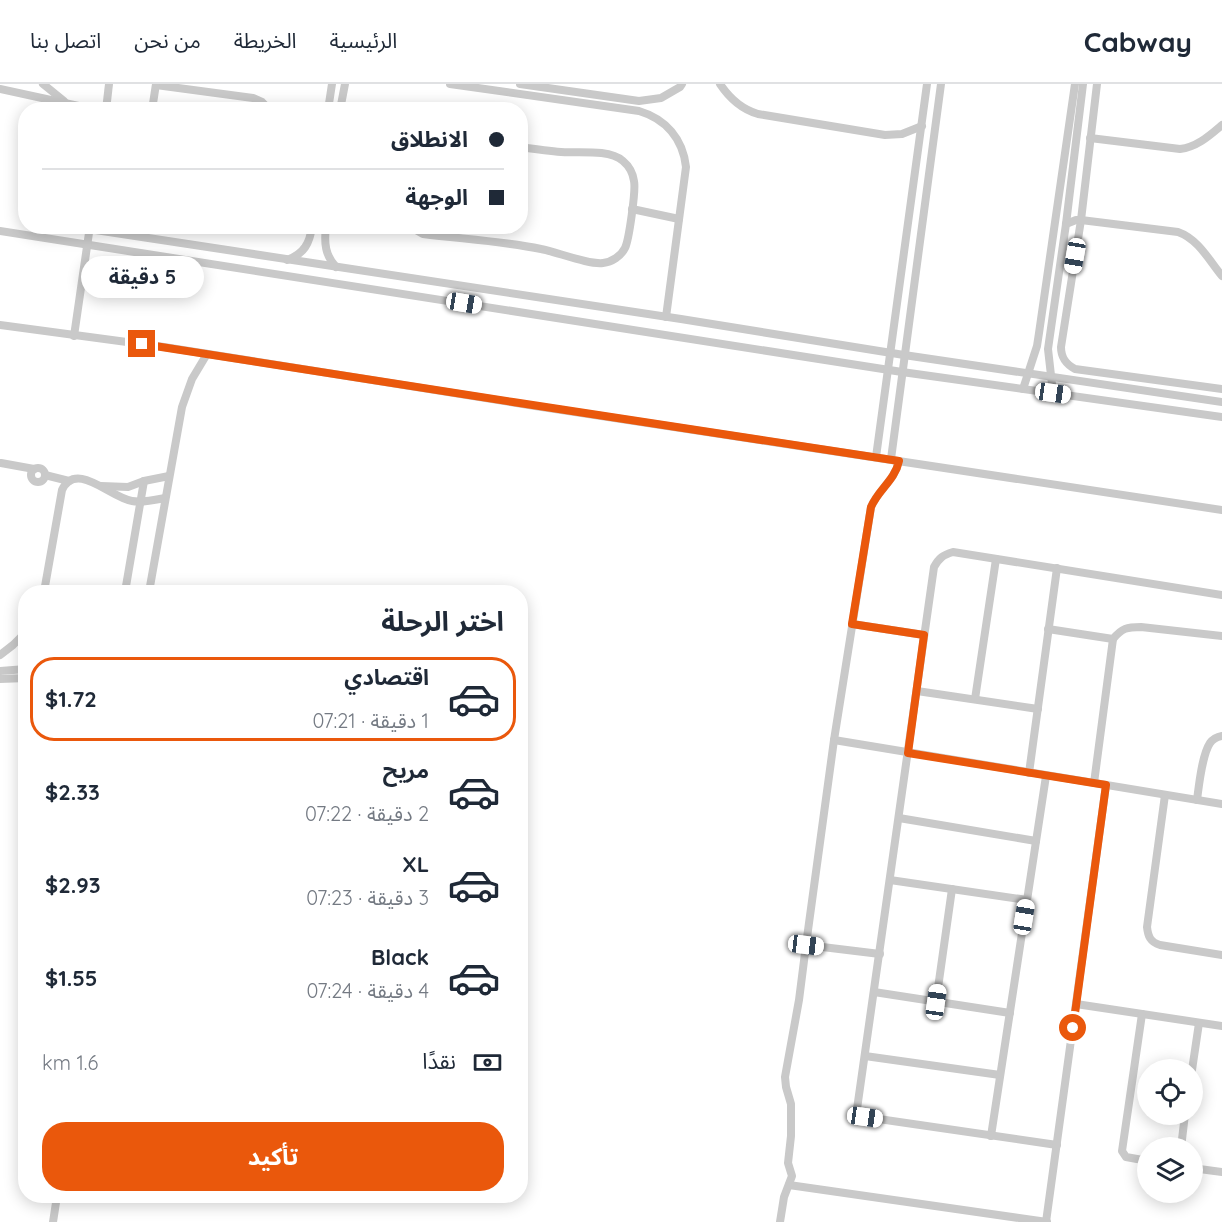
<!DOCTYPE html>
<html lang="ar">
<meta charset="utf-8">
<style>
body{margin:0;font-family:Quicksand,"Noto Sans Arabic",sans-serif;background:#f2f2f3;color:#1f2937;direction:rtl;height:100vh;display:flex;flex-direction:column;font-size:22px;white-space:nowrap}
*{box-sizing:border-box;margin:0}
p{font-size:20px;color:#747a83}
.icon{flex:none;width:33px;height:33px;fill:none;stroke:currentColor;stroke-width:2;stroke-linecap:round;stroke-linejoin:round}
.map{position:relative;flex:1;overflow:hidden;direction:ltr}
.side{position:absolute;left:18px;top:501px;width:510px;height:618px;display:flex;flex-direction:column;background:#fff;border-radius:24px;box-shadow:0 3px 15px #0003;direction:rtl}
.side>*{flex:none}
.hud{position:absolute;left:18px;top:18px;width:510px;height:132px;border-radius:24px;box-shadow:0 3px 15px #0003;direction:rtl;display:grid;align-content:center;height:132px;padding:0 24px;background:#fff}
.fabs{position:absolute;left:1137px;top:975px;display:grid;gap:12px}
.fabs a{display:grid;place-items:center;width:66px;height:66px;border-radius:50%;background:#fff;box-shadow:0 3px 15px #0003;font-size:30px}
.end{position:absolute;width:27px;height:27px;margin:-14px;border:8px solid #ea580c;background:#fff;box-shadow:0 0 0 3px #fff}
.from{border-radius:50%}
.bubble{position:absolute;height:42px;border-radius:21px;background:#fff;box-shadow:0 3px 15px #0003;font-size:20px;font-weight:700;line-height:42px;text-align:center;direction:rtl}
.car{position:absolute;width:18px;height:36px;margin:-18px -9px;border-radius:8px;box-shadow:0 0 4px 2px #0007;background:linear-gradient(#fff 24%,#345 0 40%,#fff 0 76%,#345 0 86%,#fff 0)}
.hud b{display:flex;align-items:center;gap:21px;height:57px;font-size:22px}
.hud b+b{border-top:2px solid #e0e1e3}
.hud i{width:15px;height:15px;background:#1f2937}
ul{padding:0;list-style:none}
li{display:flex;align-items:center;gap:18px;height:84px;margin:0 12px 9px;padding:0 12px;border:3px solid transparent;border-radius:24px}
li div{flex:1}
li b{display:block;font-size:22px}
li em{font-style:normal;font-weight:700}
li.current{border-color:#ea580c}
li>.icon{width:54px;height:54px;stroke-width:1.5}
h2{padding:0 24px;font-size:27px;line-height:72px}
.pay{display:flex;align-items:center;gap:15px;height:66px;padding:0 24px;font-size:22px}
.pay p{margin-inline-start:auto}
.button{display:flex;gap:12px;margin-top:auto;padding:12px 24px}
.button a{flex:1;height:69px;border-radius:24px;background:#ea580c;color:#fff;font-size:24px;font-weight:700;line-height:69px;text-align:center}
header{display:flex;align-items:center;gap:36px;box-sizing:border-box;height:84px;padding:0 30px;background:#fff;border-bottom:2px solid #e0e1e3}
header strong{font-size:28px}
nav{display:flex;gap:33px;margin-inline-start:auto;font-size:21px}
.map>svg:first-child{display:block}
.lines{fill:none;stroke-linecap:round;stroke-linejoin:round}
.minor{stroke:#c9c9c9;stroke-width:8}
.route{stroke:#ea580c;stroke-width:8}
</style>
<header>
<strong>Cabway</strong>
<nav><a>الرئيسية</a><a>الخريطة</a><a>من نحن</a><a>اتصل بنا</a></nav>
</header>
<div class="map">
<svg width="1222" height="1138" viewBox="0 0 1222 1138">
<rect width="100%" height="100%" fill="#fff"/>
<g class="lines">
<!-- minor -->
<g class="minor">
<polyline points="43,0 64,17"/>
<path d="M450,0L639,27C666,35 683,55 686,83L666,233"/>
<polyline points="520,0 639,17 661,14 680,3 682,0"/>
<path d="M720,0C730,15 741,25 758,30L885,51L902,50L922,42"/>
<path d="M1097,0L1081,136L1061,263C1061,274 1066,280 1075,285L1222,305"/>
<polyline points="156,1 253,14 262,18 270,26"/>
<polyline points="0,5 97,26"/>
<polyline points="106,26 109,0"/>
<polyline points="152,26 156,0"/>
<polyline points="328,26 332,0"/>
<polyline points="340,26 345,0"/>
<path d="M1090,54L1180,65C1197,63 1209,52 1222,41"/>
<polyline points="632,125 679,135"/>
<path d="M1066,140L1076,136H1081L1178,148C1198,155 1209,176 1222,192"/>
<path d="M326,142C324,159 325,171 336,183"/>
<path d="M409,142L423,150C462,155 502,157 541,165C557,168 589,181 603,179C612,178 621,172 625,164C629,156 636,106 634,97C633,90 629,82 623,77C609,65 579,69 561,68C548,67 534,65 520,63"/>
<polyline points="89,145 681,235 904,271 1222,318"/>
<polyline points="0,147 902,288 1222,333"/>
<path d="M287,176C304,170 310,159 312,142"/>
<polyline points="0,241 164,263 535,322 1222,426"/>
<polyline points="74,252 90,142"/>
<polyline points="1023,305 1037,262 1039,249 1075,0"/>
<polyline points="1053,309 1048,265 1066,140 1083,0"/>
<polyline points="876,373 927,0"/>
<polyline points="891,375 941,0"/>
<polyline points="1,379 34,385"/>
<circle cx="38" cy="391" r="7"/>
<polyline points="45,391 69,397"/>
<polyline points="101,402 128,403 144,397 169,392"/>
<path d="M44,508L62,406C76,376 111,414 132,417C142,419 155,416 165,414"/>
<polyline points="125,508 144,397"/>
<polyline points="149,508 182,323 192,295 207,270"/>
<polyline points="852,540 924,551"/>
<polyline points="1048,545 1113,555"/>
<polyline points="0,571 13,561 26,548"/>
<polyline points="0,587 26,585"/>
<polyline points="0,595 26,594"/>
<polyline points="917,607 1038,625"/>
<polyline points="975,615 996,475"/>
<polyline points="834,656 1222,720"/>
<polyline points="1029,689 1057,484"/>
<path d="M1094,699L1113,555C1122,544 1127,543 1141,543L1222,552"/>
<path d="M1165,711L1147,843C1148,852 1150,858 1160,861L1222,871"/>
<path d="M1197,716C1199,701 1202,671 1210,659C1213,655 1217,653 1222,652"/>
<polyline points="899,734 1036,757"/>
<polyline points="890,796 1027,816"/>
<polyline points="806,861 880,870"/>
<polyline points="874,908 1010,929"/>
<polyline points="936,918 952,805"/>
<polyline points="1076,920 1222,942"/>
<polyline points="1142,930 1122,1067 1126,1073 1148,1077"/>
<polyline points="865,972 1000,991"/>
<polyline points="1192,986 1199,939"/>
<polyline points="991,1052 1046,692"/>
<path d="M1057,1061L865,1033L859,1028L857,1025L934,483C939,474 943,471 953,468L1222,511"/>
<polyline points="1181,1064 1185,1030"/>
<polyline points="1192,1084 1222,1088"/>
<polyline points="789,1101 1047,1138"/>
<polyline points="53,1138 57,1112"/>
<path d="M780,1138L784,1113L792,1092L788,1079L791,1052V1020L786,1003L785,993L799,916L806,861L834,656L871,423C878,406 895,396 899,377"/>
<polyline points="1046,1138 1106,701"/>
</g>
</g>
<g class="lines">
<!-- route -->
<path class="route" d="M142,260L513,318L899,377C895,396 878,406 871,423L852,540L924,551L908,669L1106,701L1073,944"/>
</g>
</svg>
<div class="fabs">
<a><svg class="icon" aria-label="locate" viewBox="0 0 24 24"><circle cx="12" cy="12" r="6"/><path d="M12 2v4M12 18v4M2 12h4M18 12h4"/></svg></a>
<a><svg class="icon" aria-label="layers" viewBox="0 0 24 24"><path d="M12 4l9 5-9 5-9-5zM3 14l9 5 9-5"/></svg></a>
</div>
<i class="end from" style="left:1073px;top:944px"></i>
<i class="end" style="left:142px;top:260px"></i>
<div class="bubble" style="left:81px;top:172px;width:123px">5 دقيقة</div>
<i class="car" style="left:1075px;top:172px;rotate:190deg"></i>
<i class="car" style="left:464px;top:219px;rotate:99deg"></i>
<i class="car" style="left:1053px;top:309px;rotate:98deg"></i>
<i class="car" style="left:1024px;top:833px;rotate:9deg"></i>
<i class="car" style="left:806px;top:861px;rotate:97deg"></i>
<i class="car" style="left:936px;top:918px;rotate:8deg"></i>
<i class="car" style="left:865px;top:1033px;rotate:98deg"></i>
<div class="hud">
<b><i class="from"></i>الانطلاق</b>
<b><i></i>الوجهة</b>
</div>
<section class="side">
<h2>اختر الرحلة</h2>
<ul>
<li class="current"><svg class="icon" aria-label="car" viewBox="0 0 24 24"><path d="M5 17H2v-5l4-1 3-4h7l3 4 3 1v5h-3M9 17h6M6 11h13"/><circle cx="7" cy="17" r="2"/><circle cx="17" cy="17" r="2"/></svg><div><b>اقتصادي</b><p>1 دقيقة · 07:21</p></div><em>$1.72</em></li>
<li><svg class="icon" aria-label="car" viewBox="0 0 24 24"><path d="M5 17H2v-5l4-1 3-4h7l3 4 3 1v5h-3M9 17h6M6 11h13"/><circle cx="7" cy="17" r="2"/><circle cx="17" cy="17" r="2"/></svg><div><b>مريح</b><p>2 دقيقة · 07:22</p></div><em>$2.33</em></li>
<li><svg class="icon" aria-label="car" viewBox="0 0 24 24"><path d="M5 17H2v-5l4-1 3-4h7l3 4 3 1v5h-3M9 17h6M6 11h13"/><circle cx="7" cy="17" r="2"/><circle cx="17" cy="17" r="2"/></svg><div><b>XL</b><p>3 دقيقة · 07:23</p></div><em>$2.93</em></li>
<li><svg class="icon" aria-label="car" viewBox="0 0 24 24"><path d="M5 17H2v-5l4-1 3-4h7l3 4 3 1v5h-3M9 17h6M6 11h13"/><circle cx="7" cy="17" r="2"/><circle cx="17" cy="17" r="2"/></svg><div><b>Black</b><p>4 دقيقة · 07:24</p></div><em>$1.55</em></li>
</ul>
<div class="pay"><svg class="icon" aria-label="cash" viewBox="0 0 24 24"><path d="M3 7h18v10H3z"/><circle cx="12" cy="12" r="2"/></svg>نقدًا<p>1.6 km</p></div>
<div class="button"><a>تأكيد</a></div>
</section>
</div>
